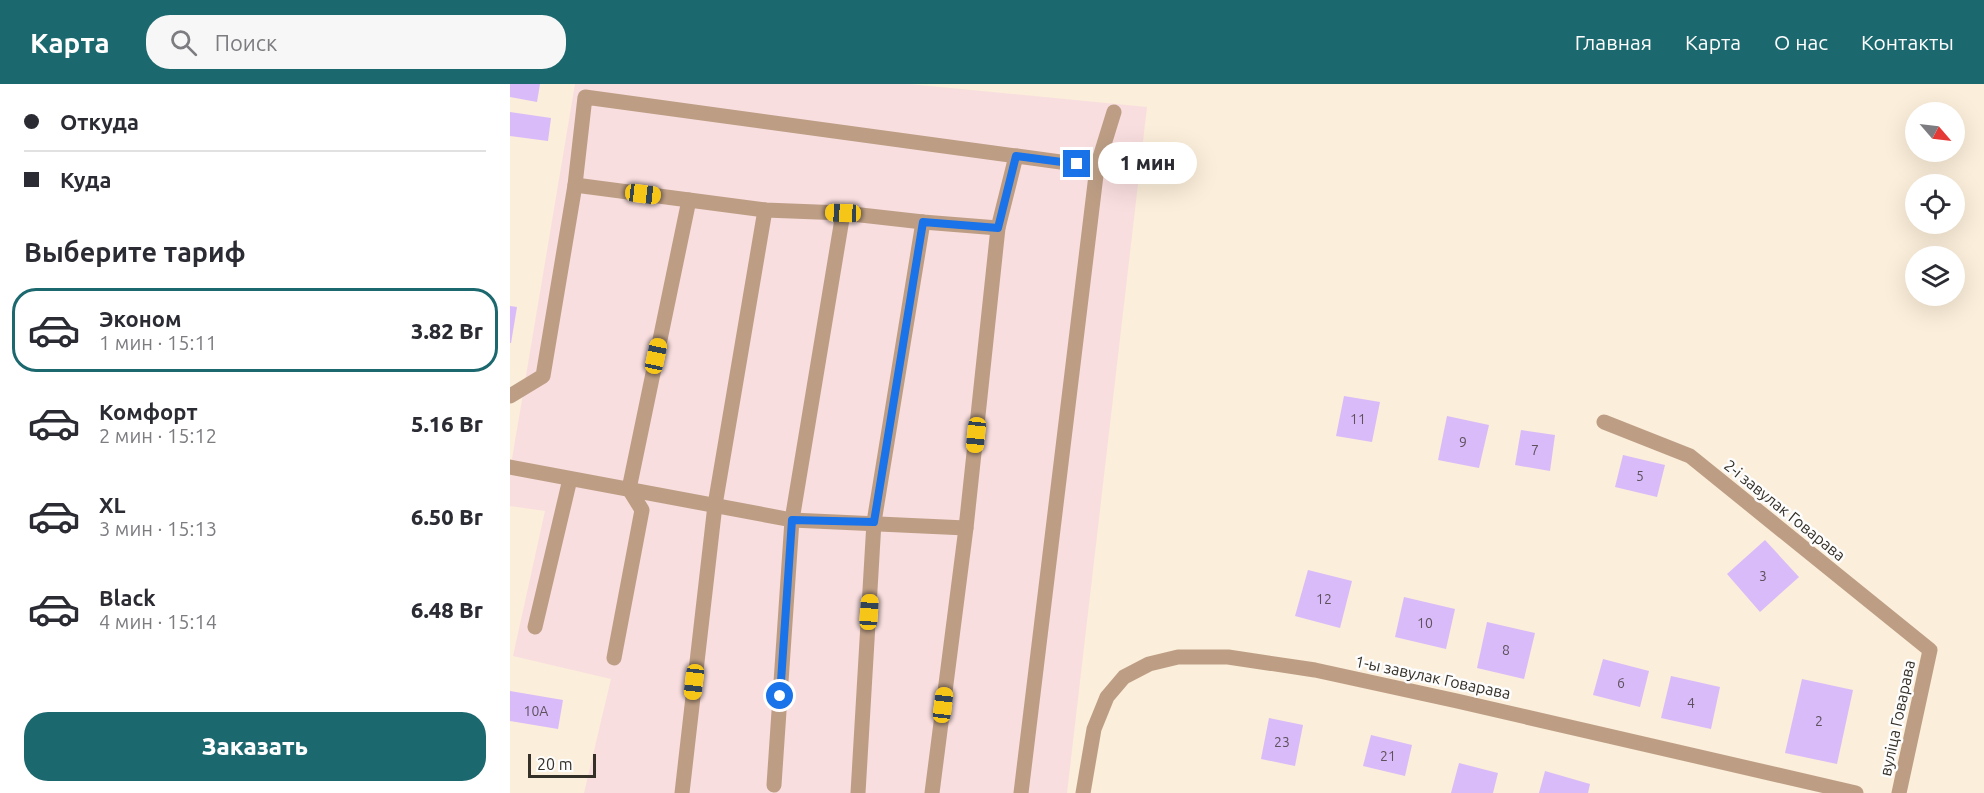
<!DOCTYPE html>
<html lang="ru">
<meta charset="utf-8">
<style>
body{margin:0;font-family:Ubuntu,sans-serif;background:#f7f7f7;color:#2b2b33;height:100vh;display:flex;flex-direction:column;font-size:22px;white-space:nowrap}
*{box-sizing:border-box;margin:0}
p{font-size:20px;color:#7c7c81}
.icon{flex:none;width:33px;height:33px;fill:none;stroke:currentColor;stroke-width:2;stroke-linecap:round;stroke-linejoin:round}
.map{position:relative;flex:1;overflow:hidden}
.sheet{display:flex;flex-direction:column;background:#fff;width:510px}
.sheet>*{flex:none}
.hud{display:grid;align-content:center;height:132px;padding:0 24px;background:#fff}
.needle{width:39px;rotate:118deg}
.tools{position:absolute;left:1395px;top:18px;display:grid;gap:12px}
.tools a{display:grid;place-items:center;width:60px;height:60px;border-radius:50%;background:#fff;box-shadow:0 6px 24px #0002;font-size:30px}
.scale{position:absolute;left:18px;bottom:15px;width:68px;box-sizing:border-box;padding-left:6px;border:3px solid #342f27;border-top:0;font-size:16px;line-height:21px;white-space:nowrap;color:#342f27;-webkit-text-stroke:4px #fdfdfd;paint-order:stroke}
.end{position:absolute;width:27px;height:27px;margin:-14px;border:8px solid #1a73e8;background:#fff;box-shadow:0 0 0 3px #fff}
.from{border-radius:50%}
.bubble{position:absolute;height:42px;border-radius:21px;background:#fff;box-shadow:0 6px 24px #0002;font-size:20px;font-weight:800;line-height:42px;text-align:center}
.car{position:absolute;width:18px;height:36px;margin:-18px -9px;border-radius:8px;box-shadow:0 0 4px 2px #0007;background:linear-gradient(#f5c518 24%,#345 0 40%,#f5c518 0 76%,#345 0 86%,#f5c518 0)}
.hud b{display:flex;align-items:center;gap:21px;height:57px;font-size:22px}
.hud b+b{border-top:2px solid #e1e1e2}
.hud i{width:15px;height:15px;background:#2b2b33}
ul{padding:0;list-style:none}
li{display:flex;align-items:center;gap:18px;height:84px;margin:0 12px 9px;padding:0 12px;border:3px solid transparent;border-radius:24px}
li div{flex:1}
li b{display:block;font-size:22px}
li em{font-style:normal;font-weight:800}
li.current{border-color:#1c686f}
li>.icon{width:54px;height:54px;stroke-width:1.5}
h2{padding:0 24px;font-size:27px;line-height:72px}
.action{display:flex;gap:12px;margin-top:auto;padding:12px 24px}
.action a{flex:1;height:69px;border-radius:24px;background:#1c686f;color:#fff;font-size:24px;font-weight:800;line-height:69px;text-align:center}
header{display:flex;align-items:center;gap:36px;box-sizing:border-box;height:84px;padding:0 30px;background:#1c686f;color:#fff}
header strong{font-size:28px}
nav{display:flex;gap:33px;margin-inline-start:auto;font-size:21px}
.search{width:420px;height:54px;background:#f7f7f7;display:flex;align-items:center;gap:15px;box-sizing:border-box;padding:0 21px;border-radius:24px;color:#7c7c81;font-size:22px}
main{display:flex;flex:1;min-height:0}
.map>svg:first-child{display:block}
.industrial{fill:#f9dedf}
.building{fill:#d9bbf9}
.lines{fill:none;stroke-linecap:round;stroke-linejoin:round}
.minor{stroke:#bd9e85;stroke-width:15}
.route{stroke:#1a73e8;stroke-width:8}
.labels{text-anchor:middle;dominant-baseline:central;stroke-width:5;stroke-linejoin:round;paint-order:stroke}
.number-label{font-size:14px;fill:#5d525c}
.street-label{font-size:16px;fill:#342f27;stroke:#fdfdfd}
</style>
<header>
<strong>Карта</strong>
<div class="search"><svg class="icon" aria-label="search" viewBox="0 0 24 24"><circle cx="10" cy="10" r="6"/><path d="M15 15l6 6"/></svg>Поиск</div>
<nav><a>Главная</a><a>Карта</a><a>О нас</a><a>Контакты</a></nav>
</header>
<main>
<section class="sheet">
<div class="hud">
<b><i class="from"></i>Откуда</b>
<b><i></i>Куда</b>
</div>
<h2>Выберите тариф</h2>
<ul>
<li class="current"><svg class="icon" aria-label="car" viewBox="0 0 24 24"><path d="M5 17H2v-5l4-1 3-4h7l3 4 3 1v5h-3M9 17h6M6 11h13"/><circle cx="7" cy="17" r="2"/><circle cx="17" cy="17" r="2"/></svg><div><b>Эконом</b><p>1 мин · 15:11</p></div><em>3.82 Br</em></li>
<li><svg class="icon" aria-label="car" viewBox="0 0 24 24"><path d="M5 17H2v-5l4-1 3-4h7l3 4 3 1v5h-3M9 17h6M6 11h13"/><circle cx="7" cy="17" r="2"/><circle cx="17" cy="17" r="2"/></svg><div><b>Комфорт</b><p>2 мин · 15:12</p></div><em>5.16 Br</em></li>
<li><svg class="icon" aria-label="car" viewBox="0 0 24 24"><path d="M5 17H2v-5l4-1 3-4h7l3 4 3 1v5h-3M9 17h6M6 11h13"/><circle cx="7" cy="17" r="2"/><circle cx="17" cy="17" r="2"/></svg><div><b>XL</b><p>3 мин · 15:13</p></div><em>6.50 Br</em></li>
<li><svg class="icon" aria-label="car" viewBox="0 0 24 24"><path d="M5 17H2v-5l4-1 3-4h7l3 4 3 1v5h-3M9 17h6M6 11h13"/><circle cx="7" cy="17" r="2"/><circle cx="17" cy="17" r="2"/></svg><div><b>Black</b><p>4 мин · 15:14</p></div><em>6.48 Br</em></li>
</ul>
<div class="action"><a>Заказать</a></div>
</section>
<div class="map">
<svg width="1474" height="709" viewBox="0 0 1474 709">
<rect width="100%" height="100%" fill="#fbeeda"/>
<!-- industrial -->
<polygon class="industrial" points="65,0 399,0 637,23 557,709 74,709 101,595 3,572 35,427 0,422 0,387"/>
<!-- building -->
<g class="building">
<polygon points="0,0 30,0 27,18 0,13"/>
<polygon points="0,28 41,34 38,57 0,52"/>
<polygon points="0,222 7,223 1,259 0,259"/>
<polygon points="834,312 870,318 862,358 826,352"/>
<polygon points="937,332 979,341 969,384 928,376"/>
<polygon points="1011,346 1045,351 1040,387 1005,381"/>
<polygon points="1113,371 1155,381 1147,413 1105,403"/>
<polygon points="1255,456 1289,493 1250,528 1217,490"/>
<polygon points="798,486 842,497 830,544 785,532"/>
<polygon points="894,513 945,525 936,565 885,553"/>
<polygon points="977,538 1025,549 1014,595 967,584"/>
<polygon points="1093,575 1139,587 1130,623 1083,611"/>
<polygon points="1161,592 1210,603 1201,645 1151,634"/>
<polygon points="1292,595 1343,606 1327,680 1275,669"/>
<polygon points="0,607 53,616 48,645 0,637"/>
<polygon points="759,634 793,641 785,682 751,675"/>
<polygon points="861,651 902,661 895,692 853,682"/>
<polygon points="949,679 988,689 983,709 941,709"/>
<polygon points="1035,687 1080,700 1078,709 1029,709"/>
</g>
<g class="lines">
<!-- minor -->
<g class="minor">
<polyline points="65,101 75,13 587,83"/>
<polyline points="0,312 33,292 65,101 255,126 333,129 413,138 488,144"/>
<polyline points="1094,338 1180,372 1420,566 1389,709"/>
<polyline points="0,383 282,436 456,444"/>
<polyline points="25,543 60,395"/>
<polyline points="104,574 132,426 119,405 179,116"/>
<polyline points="264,701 282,436 333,129"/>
<polyline points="172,709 205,421 255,126"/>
<polyline points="348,709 364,438 413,138"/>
<polyline points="422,709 456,444 488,144 506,72"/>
<polyline points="511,709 587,83 604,28"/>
<polyline points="573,709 584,645 597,613 614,593 639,580 668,573 718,573 805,586 947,617 1346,709"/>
</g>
</g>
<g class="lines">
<!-- route -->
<polyline class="route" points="270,612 282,436 364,438 413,138 488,144 506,72 567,80"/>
</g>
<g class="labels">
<!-- number labels -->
<g class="number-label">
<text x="848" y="335">11</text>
<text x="953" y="358">9</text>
<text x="1025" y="366">7</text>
<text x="1130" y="392">5</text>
<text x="1253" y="492">3</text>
<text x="814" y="515">12</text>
<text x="915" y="539">10</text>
<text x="996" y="566">8</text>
<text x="1111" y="599">6</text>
<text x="1181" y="619">4</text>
<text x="26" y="627">10А</text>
<text x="1309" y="637">2</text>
<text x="772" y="658">23</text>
<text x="878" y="672">21</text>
</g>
<!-- street labels -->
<g class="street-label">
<text transform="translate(1275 426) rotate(39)">2-і завулак Говарава</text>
<text transform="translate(923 593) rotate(12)">1-ы завулак Говарава</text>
<text transform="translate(1387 634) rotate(-78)">вуліца Говарава</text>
</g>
</g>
</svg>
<div class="tools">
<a><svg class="needle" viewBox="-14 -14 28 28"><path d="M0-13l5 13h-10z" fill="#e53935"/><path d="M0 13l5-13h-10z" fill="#7c7c81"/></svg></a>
<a><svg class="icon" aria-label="locate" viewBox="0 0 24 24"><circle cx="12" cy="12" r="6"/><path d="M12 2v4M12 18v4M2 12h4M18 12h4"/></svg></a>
<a><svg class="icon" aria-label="layers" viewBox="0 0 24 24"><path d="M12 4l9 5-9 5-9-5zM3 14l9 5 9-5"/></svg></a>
</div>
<div class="scale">20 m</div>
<i class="end from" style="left:270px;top:612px"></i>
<i class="end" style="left:567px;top:80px"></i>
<div class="bubble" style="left:588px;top:58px;width:99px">1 мин</div>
<i class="car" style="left:133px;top:110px;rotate:97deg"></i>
<i class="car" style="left:333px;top:129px;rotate:272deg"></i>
<i class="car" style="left:146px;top:272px;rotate:12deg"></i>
<i class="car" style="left:466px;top:351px;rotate:186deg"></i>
<i class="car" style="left:359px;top:528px;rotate:4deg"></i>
<i class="car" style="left:184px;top:598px;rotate:187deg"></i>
<i class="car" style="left:433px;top:621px;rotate:7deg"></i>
</div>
</main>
